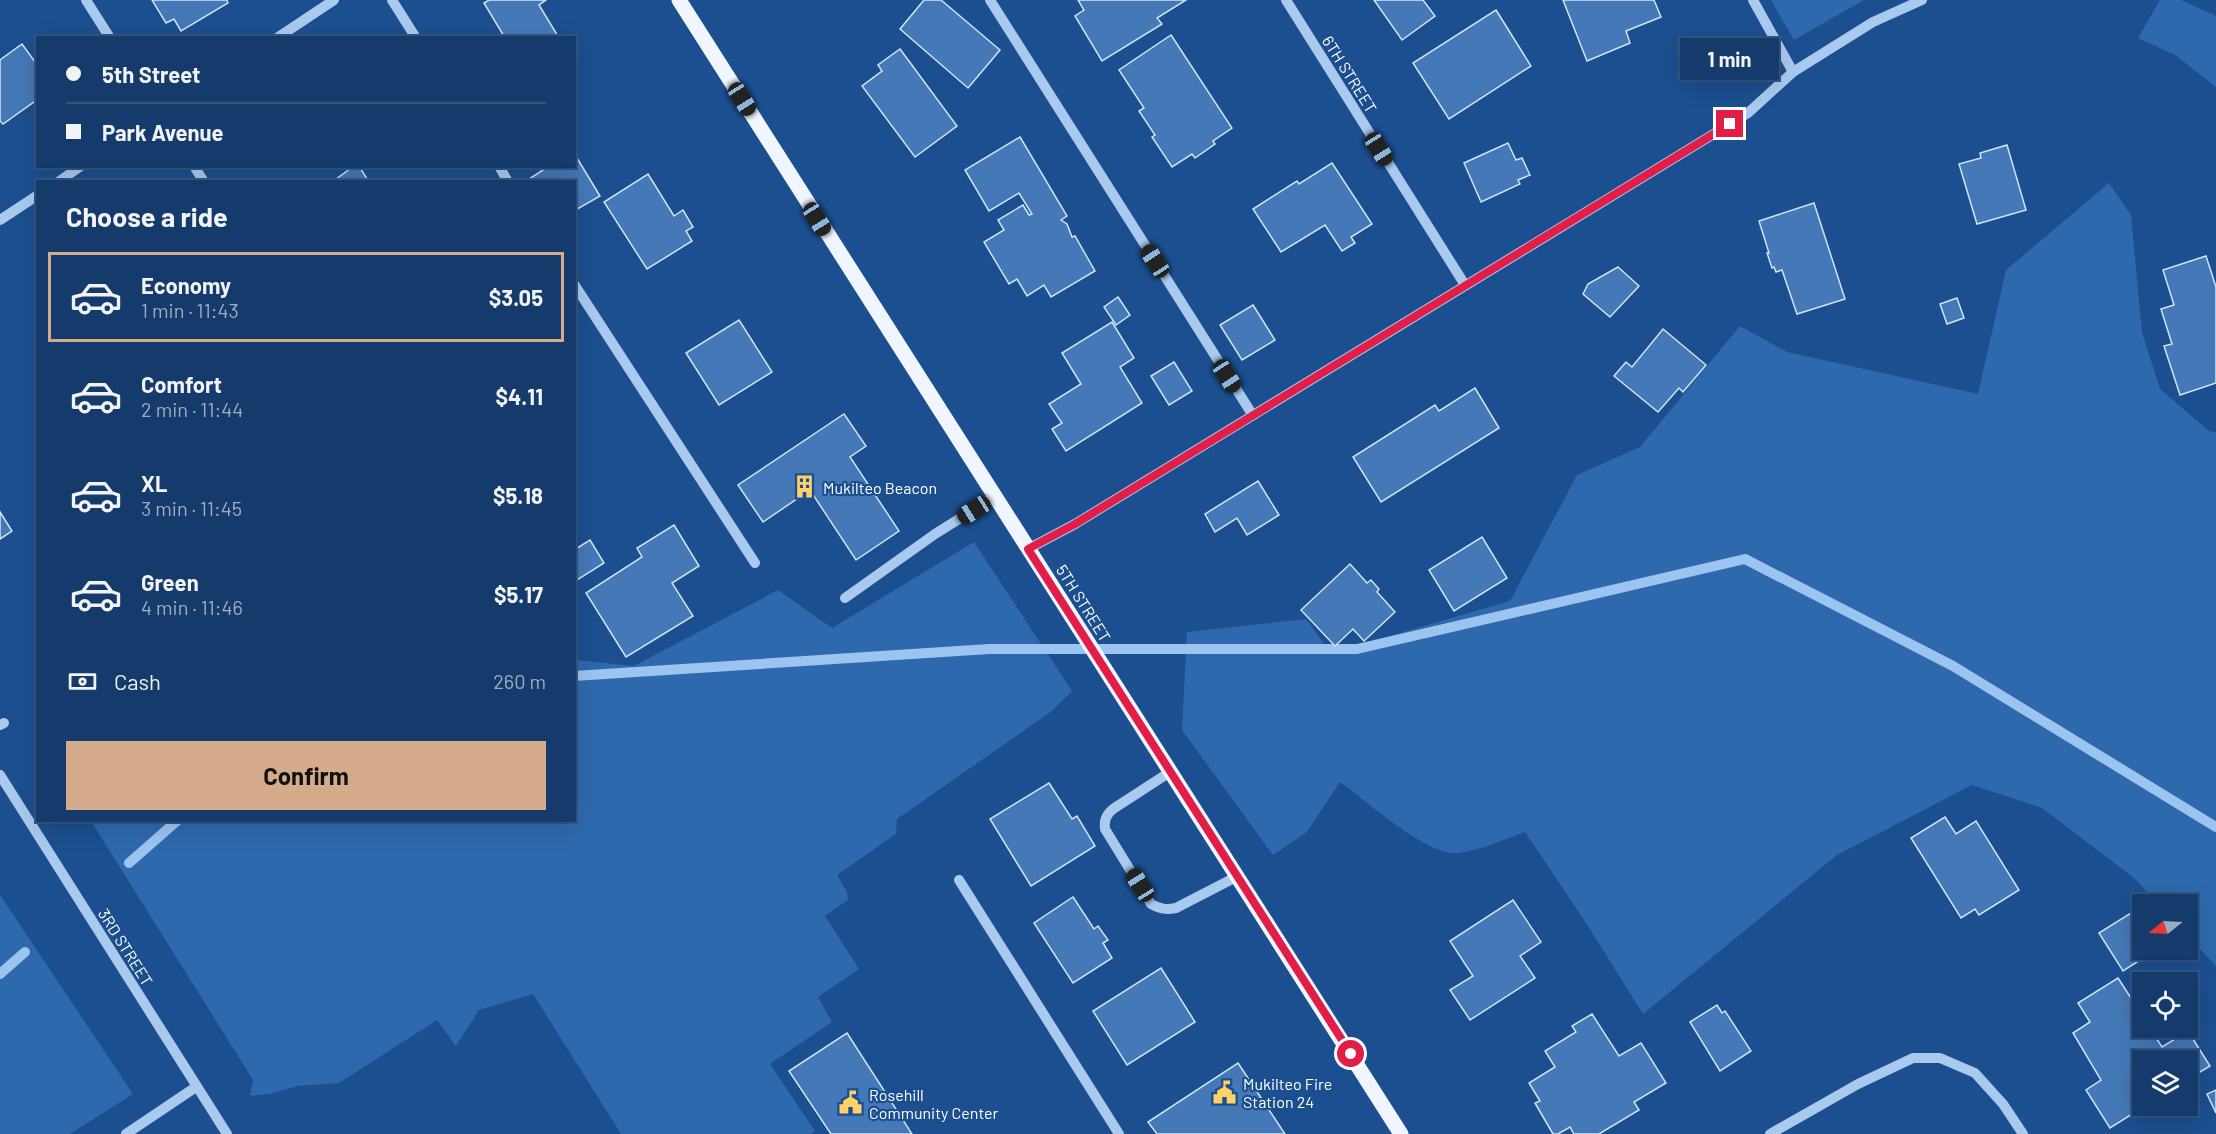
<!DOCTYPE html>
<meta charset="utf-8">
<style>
body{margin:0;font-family:Barlow,sans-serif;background:#214673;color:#f1f3f6;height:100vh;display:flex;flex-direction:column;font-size:22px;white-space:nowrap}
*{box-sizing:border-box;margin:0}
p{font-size:20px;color:#9dadc1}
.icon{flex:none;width:33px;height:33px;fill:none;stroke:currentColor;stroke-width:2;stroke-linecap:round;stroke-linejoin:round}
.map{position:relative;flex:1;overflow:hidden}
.drawer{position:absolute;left:36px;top:180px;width:540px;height:642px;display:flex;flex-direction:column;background:#143b6b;border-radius:0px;box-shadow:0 6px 24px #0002,0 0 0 2px #33557e}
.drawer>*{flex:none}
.guide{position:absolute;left:36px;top:36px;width:540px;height:132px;border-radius:0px;box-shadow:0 6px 24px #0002,0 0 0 2px #33557e;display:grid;align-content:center;height:132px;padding:0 30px;background:#143b6b}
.needle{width:39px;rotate:252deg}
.tools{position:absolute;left:2132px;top:894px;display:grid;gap:12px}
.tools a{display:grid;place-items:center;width:66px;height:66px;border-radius:0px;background:#143b6b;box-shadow:0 6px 24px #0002,0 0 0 2px #33557e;font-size:30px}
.end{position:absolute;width:27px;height:27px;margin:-14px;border:8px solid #e11d48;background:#fff;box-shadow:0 0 0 3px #fff}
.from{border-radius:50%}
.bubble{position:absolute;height:42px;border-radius:0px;background:#143b6b;box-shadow:0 6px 24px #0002,0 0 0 2px #33557e;font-size:20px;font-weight:700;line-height:42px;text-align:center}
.car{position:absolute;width:18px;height:36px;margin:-18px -9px;border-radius:8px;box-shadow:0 0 4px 2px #0007;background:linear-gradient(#222 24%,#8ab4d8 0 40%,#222 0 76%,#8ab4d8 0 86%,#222 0)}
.guide b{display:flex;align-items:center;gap:21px;height:57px;font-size:22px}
.guide b+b{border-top:2px solid #33557e}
.guide i{width:15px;height:15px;background:#f1f3f6}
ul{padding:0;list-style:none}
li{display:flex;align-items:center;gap:18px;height:90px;margin:0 12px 9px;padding:0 18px;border:3px solid transparent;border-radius:0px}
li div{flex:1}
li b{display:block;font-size:22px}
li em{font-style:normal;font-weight:700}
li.on{border-color:#d6ab8b}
li>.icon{width:54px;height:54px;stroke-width:1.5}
h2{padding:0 30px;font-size:27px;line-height:72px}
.pay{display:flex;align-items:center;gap:15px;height:66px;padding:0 30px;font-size:22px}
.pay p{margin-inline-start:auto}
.primary-button{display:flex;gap:12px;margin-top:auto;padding:12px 30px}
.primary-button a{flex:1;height:69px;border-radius:0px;background:#d6ab8b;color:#111;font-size:24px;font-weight:700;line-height:69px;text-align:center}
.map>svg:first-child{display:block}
.green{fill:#2e69ad}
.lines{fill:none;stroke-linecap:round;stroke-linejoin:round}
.stream{stroke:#9cc4f0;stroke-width:10}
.building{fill:#4478b7;stroke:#cfe3fa;stroke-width:1.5}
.minor{stroke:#a9c9ee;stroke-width:10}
.major{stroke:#f0f6ff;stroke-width:15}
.route{stroke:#e11d48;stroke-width:8}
.labels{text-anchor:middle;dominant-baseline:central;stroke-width:4.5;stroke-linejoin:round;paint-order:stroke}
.street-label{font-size:16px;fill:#fff;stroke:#1b4f8f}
.poi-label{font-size:16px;fill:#fff;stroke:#1b4f8f;text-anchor:start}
</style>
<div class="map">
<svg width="2216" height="1134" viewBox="0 0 2216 1134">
<rect width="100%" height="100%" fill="#1b4f8f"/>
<!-- green -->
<g class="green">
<polygon points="1771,0 1864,0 1794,40"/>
<polygon points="2160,0 2181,0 2216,16 2216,87 2175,55 2138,38"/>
<path d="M2109,183L2131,215L2142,332L2160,389L2209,431L2216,432V966L2187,935V904H2158L2134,878L2042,808L1972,785L1837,855L1643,1014L1586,923L1525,832C1503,840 1482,850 1458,853C1426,856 1367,801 1340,782L1307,832L1273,855L1182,730L1187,632L1306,619L1331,653L1510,601L1577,475L1640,447L1740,326L1787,352L1978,394L2006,270Z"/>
<polygon points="974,542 1072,691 1052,711 897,819 896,834 837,875 847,892 848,900 825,916 859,969 818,997 832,1022 770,1064 815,1131 811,1134 621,1134 533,994 479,1010 456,1046 437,1020 339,1083 297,1086 270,1094 250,1096 253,1080 91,821 574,820 575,660 634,666 778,590 832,628"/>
<polygon points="0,895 133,1094 70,1134 0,1134"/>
</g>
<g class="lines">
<!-- stream -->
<g class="stream">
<polyline points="574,676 989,649 1357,649 1745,559 1953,666 2216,827"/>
<polyline points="129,863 178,820"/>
<polyline points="0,974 25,952"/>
</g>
</g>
<!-- building -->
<g class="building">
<polygon points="152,0 227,0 228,3 181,31 174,19 166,23"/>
<polygon points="489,0 546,0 539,5 559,38 505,38 484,3"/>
<polygon points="924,0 941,0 1000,50 968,88 900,29"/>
<polygon points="1078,0 1186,0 1157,18 1162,24 1102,61 1075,16 1084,10"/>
<polygon points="1374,0 1423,0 1435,16 1402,40"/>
<polygon points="1563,0 1654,0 1661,17 1626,31 1630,43 1587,61"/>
<polygon points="1496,10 1531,66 1449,119 1413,63"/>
<polygon points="1171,35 1232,128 1213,141 1215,144 1195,158 1192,154 1172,167 1152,137 1155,135 1139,111 1144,108 1119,70"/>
<polygon points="22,44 38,66 38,99 3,124 0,121 0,60"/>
<polygon points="900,49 957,126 915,157 862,86 882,71 878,65"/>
<polygon points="1020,137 1067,216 1061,220 1067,224 1072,237 1075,236 1095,271 1051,297 1044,285 1027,296 1017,279 1009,284 984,242 1004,230 998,220 1023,205 1029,215 1032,214 1019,193 989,211 965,170"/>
<polygon points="1508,143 1516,160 1522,158 1530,175 1518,180 1520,184 1481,202 1464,163"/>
<polygon points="2007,145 2026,210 1977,224 1959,164 1981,158 1980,153"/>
<polygon points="574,153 600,196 574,211 574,182 530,182 529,179 549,166 574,166"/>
<polygon points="1332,163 1372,224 1351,237 1355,243 1342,251 1325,225 1281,252 1253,209 1297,181 1299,184"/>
<polygon points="354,166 359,166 369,182 332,182"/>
<polygon points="648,174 674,216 683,210 693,227 686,231 692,241 647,269 604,202"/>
<polygon points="1814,203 1845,299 1797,314 1782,270 1776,272 1774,267 1772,268 1767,253 1769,253 1759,221"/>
<polygon points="2206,256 2216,287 2216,383 2180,395 2164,346 2172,344 2161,309 2174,305 2163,270"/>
<polygon points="1618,267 1639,286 1610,317 1583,294 1588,284"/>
<polygon points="1118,297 1130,315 1116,325 1104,307"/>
<polygon points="1957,298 1964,318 1947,324 1940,304"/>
<polygon points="1253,305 1275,340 1242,360 1220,325"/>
<polygon points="739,320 772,372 719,405 686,353"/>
<polygon points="1112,322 1134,358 1120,367 1142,403 1066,451 1052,429 1062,423 1049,404 1081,384 1062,353"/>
<polygon points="1663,329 1706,365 1683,392 1679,388 1658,412 1614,376 1626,362 1632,367"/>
<polygon points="1174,362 1192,391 1169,405 1151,376"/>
<polygon points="1475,388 1499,428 1381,502 1353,457 1435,405 1439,411"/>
<polygon points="844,414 866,446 850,457 899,531 856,560 810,490 763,522 738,485"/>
<polygon points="1258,481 1279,515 1247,535 1237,518 1215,532 1205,514"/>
<polygon points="0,512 12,531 0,539"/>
<polygon points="674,525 699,566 672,583 693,616 626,657 586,593 642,557 637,548"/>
<polygon points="1482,537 1507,578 1454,611 1429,570"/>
<polygon points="590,540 604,563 574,582 574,550"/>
<polygon points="1350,564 1367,583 1371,580 1379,589 1377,592 1395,612 1364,641 1353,629 1335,646 1301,610"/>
<polygon points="1049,783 1072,819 1077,816 1095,846 1031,886 990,819"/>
<polygon points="1945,817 1956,834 1976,821 2019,890 1979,915 1975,909 1961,918 1911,838"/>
<polygon points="1073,897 1094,929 1098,926 1108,940 1103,943 1112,958 1073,983 1034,923"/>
<polygon points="1513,900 1541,942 1520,956 1535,978 1470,1020 1450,990 1473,976 1450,941"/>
<polygon points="2142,906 2142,950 2156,950 2123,971 2099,933"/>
<polygon points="1161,968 1195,1022 1127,1065 1093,1011"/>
<polygon points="2118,978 2142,1015 2142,1028 2150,1028 2162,1047 2188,1031 2210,1066 2187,1080 2187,1060 2142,1060 2142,1106 2145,1106 2110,1128 2086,1090 2101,1080 2073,1033 2090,1022 2078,1003"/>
<polygon points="1717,1005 1722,1013 1725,1011 1751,1051 1720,1071 1690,1022"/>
<polygon points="1592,1014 1619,1056 1641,1043 1666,1083 1634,1102 1639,1110 1599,1134 1574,1134 1570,1127 1558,1134 1553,1134 1535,1103 1540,1101 1529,1083 1555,1067 1545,1051 1576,1032 1572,1026"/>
<polygon points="847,1033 912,1134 831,1134 789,1071"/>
<polygon points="1238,1063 1285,1134 1157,1134 1148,1122"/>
<polygon points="2216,1090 2216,1113 2207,1094"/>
</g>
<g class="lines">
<!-- minor -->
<g class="minor">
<polyline points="86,0 110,38"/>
<polyline points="392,0 416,38"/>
<polyline points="990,0 1252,414"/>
<polyline points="1286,0 1465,285"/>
<polyline points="1753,0 1793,72"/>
<polyline points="277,38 334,0"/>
<polyline points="194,166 204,182"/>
<polyline points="499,166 508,182"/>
<polyline points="58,182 81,166"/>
<polyline points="0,220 38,195"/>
<polyline points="574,284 755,563"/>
<polyline points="1028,549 1075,524 1748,113 1793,72 1873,22 1922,0"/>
<polyline points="845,598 935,534 994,497"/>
<polyline points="0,725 4,723"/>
<path d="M1170,772L1113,809C1106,815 1104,820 1105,829L1151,904C1160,909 1166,910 1176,908L1238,876"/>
<polyline points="0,775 227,1134"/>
<polyline points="959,880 1119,1134"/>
<polyline points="126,1134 196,1087"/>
<polyline points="1770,1134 1858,1084 1913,1058 1940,1058 1975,1073 2003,1104 2023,1134"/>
</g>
<!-- major -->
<polyline class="major" points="679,0 1401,1134"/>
</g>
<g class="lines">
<!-- route -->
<polyline class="route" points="1351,1054 1028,549 1075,524 1730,124"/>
</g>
<!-- icons -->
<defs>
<symbol id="building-bare" viewBox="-9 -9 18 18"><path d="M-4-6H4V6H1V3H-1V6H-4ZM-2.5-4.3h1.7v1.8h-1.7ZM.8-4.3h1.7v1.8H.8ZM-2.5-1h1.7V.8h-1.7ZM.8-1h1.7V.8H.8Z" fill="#ffd166" stroke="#1b4f8f" stroke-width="2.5" paint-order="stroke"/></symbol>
<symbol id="civic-bare" viewBox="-9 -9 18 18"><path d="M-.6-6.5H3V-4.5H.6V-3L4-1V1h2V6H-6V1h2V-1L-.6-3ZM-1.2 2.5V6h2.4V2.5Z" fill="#ffd166" stroke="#1b4f8f" stroke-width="2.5" paint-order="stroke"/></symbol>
</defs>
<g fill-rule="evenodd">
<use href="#building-bare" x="788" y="470" width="33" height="33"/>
<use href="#civic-bare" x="1208" y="1076" width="33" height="33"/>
<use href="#civic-bare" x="834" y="1086" width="33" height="33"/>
</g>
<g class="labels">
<!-- street labels -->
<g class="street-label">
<text transform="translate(1350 74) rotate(58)">6TH STREET</text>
<text transform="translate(1084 603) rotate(58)">5TH STREET</text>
<text transform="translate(126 947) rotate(58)">3RD STREET</text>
</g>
<!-- poi labels -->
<g class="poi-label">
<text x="823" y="487">Mukilteo Beacon</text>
<text x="1243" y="1083">Mukilteo Fire<tspan x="1243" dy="18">Station 24</tspan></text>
<text x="869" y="1094">Rosehill<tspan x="869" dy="18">Community Center</tspan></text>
</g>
</g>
</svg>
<div class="tools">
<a><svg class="needle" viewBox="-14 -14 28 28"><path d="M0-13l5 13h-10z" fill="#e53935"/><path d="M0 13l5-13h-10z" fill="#9dadc1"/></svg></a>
<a><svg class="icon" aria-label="locate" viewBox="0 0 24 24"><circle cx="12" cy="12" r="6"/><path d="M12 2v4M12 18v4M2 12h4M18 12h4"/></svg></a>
<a><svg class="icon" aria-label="layers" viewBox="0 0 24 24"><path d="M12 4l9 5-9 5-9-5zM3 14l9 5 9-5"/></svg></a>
</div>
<i class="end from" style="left:1351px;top:1054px"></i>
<i class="end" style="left:1730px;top:124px"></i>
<div class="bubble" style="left:1680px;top:38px;width:99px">1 min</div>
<i class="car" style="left:742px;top:99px;rotate:148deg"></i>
<i class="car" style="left:1379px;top:149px;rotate:148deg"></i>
<i class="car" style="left:817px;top:219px;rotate:148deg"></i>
<i class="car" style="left:1155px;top:261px;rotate:327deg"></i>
<i class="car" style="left:1227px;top:376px;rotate:147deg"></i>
<i class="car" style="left:974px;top:510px;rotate:238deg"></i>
<i class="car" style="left:1140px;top:885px;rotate:328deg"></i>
<div class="guide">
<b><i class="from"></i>5th Street</b>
<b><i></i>Park Avenue</b>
</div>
<section class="drawer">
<h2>Choose a ride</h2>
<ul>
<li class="on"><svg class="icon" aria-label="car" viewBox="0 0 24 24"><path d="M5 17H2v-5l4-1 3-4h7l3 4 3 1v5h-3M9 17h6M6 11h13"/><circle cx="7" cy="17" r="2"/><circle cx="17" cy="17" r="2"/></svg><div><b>Economy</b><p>1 min · 11:43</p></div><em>$3.05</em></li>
<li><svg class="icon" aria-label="car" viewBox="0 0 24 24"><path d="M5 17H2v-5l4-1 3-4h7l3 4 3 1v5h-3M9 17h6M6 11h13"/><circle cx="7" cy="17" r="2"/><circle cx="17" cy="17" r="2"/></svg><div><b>Comfort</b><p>2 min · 11:44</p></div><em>$4.11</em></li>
<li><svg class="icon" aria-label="car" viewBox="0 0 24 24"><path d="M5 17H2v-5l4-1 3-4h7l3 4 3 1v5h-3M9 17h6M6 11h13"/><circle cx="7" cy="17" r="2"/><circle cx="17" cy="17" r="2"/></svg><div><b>XL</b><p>3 min · 11:45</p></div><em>$5.18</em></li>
<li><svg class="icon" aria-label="car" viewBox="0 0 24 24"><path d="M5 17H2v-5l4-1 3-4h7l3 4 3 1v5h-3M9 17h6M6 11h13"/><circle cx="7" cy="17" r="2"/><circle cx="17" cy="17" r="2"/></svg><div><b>Green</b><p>4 min · 11:46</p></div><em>$5.17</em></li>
</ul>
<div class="pay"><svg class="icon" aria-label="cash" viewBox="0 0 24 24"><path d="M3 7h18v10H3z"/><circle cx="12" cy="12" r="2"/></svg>Cash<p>260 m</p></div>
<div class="primary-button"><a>Confirm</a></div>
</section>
</div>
